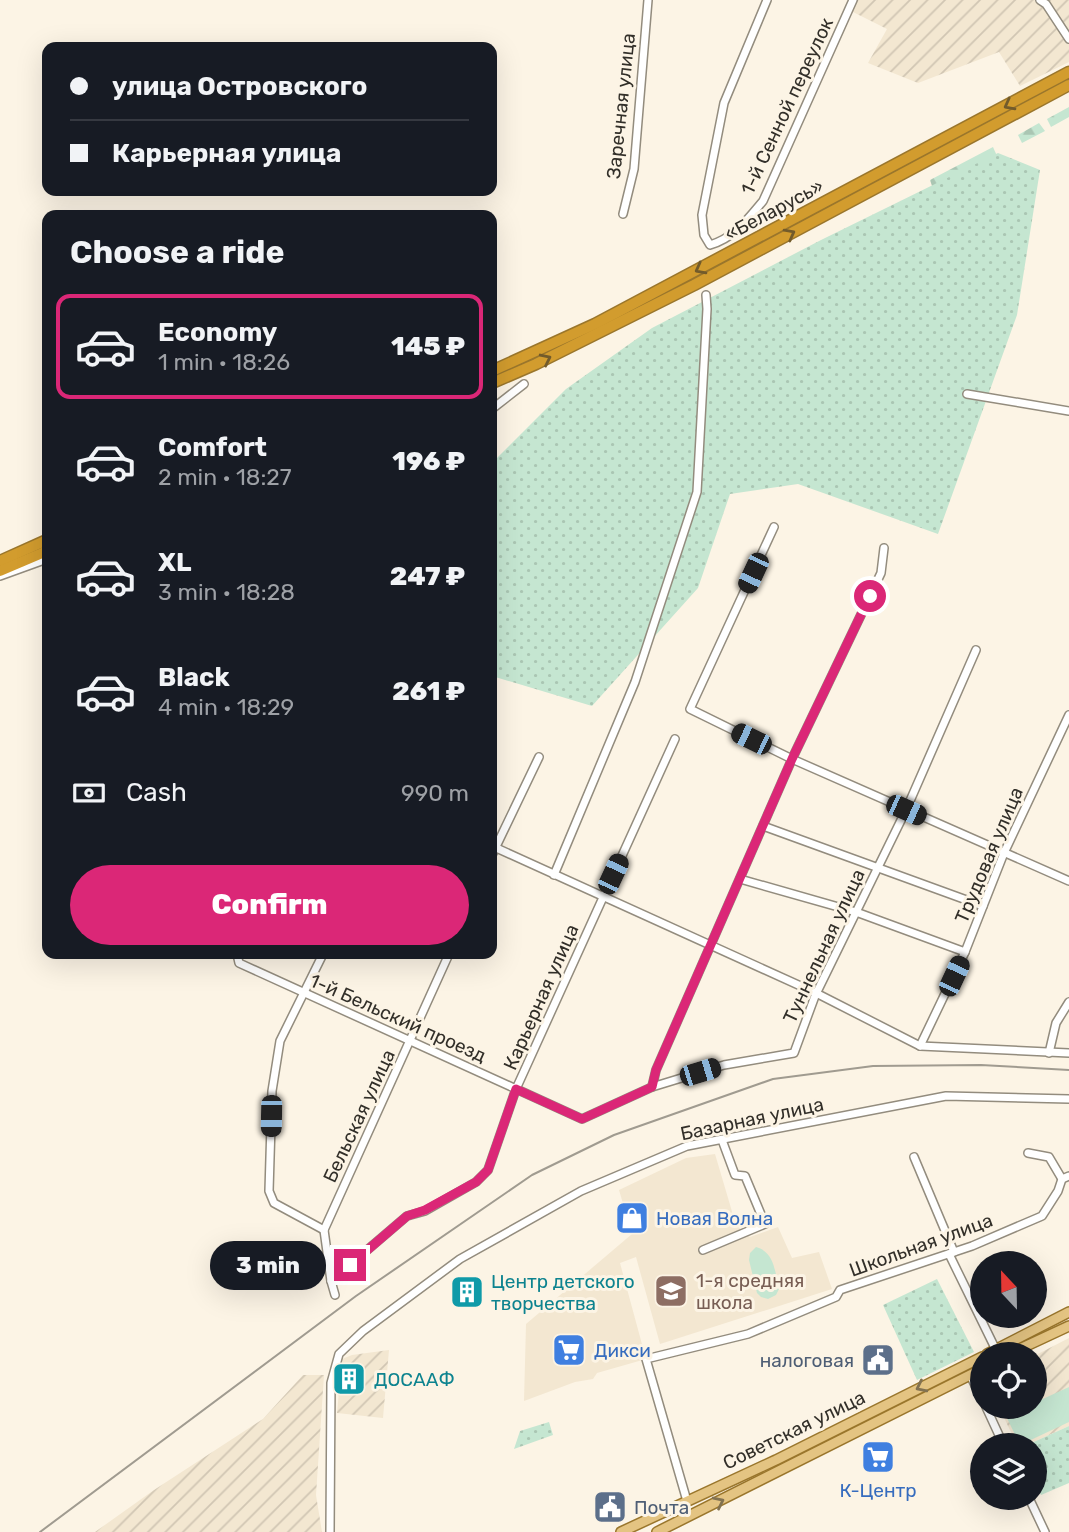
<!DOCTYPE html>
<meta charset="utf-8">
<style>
body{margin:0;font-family:Rubik,sans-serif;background:#20242c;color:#f1f3f6;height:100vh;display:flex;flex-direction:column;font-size:26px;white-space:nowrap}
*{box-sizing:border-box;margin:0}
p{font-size:23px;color:#9ea1a6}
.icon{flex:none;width:38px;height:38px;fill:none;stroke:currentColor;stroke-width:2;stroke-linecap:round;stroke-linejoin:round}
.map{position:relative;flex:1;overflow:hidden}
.side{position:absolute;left:42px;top:210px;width:455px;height:749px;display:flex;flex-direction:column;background:#171b24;border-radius:14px;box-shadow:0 7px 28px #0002}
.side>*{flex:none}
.banner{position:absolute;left:42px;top:42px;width:455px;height:154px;border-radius:14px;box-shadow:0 7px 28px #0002;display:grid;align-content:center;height:154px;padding:0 28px;background:#171b24}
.needle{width:46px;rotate:338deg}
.buttons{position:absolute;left:970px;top:1251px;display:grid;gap:14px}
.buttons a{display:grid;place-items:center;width:77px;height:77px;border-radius:50%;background:#171b24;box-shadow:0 7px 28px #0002;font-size:35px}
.end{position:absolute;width:32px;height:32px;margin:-16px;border:9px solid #db2777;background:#fff;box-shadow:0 0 0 4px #fff}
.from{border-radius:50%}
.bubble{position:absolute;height:49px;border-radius:24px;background:#171b24;box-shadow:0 7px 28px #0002;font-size:23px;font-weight:800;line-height:49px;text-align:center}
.car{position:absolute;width:21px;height:42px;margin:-21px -10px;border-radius:9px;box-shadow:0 0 5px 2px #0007;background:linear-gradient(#222 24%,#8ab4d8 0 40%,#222 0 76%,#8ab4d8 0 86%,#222 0)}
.banner b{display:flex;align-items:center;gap:24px;height:66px;font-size:26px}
.banner b+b{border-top:2px solid #363941}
.banner i{width:18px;height:18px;background:#f1f3f6}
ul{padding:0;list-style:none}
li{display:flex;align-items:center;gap:21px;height:105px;margin:0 14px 10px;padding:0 14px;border:4px solid transparent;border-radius:14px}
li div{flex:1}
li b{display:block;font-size:26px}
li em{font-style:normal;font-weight:800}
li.on{border-color:#db2777}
li>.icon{width:63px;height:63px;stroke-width:1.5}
h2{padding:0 28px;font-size:32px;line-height:84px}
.pay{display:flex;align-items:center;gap:18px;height:77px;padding:0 28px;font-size:26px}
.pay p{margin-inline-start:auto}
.cta{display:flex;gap:14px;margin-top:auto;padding:14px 28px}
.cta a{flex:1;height:80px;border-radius:42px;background:#db2777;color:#fff;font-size:28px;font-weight:800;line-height:80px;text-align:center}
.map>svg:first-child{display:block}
.built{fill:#f3e7d1}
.industrial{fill:url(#industrial-furrows)}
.grass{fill:#c5e6d1}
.forest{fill:url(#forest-firs)}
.park{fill:url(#park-dots)}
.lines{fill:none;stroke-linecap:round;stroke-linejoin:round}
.minor-casing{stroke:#938c7e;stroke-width:10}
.major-casing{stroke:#9a762c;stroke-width:12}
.highway-casing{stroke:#9a762c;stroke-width:13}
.minor{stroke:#fff;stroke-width:7}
.major{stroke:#e4c482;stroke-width:9}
.highway{stroke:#d29c2e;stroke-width:10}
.rail{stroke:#a09b90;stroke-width:2}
.oneway{stroke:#725b2b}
.oneway2{stroke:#827251}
.route{stroke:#db2777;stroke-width:9}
.labels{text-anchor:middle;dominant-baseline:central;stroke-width:6;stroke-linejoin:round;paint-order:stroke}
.street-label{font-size:19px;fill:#322f29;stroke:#fcf4e5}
.shop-label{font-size:19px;fill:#366cbe;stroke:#fcf4e5;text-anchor:start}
.education-label{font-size:19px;fill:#785e54;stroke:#fcf4e5;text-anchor:start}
.culture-label{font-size:19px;fill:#0d838f;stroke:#fcf4e5;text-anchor:start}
.service-label{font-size:19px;fill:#4e5e75;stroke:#fcf4e5;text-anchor:end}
</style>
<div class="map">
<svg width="1069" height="1532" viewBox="0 0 1069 1532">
<defs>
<pattern id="industrial-furrows" width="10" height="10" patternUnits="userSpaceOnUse" patternTransform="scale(1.75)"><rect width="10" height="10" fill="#f3e7d1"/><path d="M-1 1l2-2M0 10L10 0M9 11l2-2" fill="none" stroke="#d1c6b3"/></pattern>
<pattern id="forest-firs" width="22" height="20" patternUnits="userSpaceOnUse" patternTransform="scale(1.75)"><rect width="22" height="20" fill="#c5e6d1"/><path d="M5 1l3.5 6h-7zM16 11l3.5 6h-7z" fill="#aac6b3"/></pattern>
<pattern id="park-dots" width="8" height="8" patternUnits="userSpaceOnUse" patternTransform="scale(1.75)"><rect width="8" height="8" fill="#c5e6d1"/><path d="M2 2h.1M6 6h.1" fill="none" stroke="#aac6b3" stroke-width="1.8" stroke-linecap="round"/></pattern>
</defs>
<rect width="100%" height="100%" fill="#fcf4e5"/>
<!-- built -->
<polygon class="built" points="715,1154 736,1225 750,1237 778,1227 792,1258 819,1252 832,1289 660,1344 636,1257 620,1263 646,1359 597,1373 593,1379 575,1382 524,1401 526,1324 632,1234 619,1190 686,1158"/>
<!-- industrial -->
<g class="industrial">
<polygon points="853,0 1069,0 1069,62 1020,86 999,52 918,83 868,63 887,29 849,10"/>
<polygon points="1069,1338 1069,1426 1027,1445 1017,1445 999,1407 1034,1407 1034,1356"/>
<polygon points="389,1350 383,1418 337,1413 342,1359 352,1355"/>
<polygon points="303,1375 324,1375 316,1495 322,1532 95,1532 154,1490 263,1419"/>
</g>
<!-- grass -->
<g class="grass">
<path d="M756,1247C775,1252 775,1273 779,1289L776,1295L768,1299L761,1297L757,1293L749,1260L750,1253Z"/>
<polygon points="1069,1387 1069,1422 1020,1445 1006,1416 1026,1407 1034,1407 1034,1403"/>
</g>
<!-- forest -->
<g class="forest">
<polygon points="1069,107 1069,117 1051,127 1047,119"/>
<polygon points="1039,123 1045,131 1022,143 1018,135"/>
<polygon points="993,147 997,156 933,189 930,180"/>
</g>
<!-- park -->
<g class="park">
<polygon points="998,153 1040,170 1017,315 938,534 798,484 730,494 698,588 592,706 492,676 492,463 566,389 652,328 821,240"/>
<polygon points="937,1279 974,1352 917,1380 883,1305"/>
<polygon points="549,1422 553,1435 514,1449 520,1431"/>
<polygon points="1069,1426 1069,1483 1041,1495 1034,1481 1034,1446 1027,1445"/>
</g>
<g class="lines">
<defs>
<g id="minor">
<path d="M767,0L724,103L702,215L704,235L710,245C734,238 747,220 763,201L853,0"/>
<polyline points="1040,0 1046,4 1069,39"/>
<polyline points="623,214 634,169 648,0"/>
<polyline points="967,394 1069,411"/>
<polyline points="492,409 524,384"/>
<polyline points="774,527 690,709 792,759 1069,881"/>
<polyline points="0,576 47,559"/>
<polyline points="763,826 983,906"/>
<polyline points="492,846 816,993 920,1046 1069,1053"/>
<polyline points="492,855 539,757"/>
<polyline points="554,875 635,682 697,492 707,309 706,295"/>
<polyline points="740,879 856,912 965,952"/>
<polyline points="237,954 239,963 582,1119 652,1087 724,1065 794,1053 815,996 906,810 976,650"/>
<polyline points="323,954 280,1041 272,1091 269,1191 274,1203 324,1230"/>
<polyline points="920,1046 965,952 1004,853 1069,715"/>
<polyline points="1049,1053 1056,1023 1069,1002"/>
<polyline points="652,1087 656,1070 792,759 881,573 884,548"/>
<polyline points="1028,1153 1049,1157 1062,1179"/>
<polyline points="914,1157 954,1252"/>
<polyline points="703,1250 765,1224 745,1176 735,1175 722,1140"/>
<polyline points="949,1254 996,1350"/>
<polyline points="331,1281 407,1216 425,1211 476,1182 488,1170 516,1089 675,739"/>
<polyline points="335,1295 331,1281 324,1230 449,954"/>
<polyline points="970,1375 982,1399"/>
<polyline points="986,1407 1004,1446"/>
<polyline points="1029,1498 1045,1532"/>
<polyline points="687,1501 646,1359 748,1334 836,1297 840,1290 972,1246 1042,1216 1058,1191 1062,1179 1069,1176"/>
<polyline points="330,1532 331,1383 339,1354 363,1331 460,1259 581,1191 687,1146 946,1096 1069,1099"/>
</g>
<g id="major">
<polyline points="987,1354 1069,1312"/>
<polyline points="1009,1354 1069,1326"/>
<polyline points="621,1532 776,1460 982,1357"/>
<polyline points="657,1532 982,1369"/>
</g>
<g id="highway">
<polyline points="492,371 595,324 1069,72"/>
<polyline points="492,383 536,364 694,285 1069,85"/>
<polyline points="0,561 47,540"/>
<polyline points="0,571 47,551"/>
</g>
</defs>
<!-- minor casing -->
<use href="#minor" class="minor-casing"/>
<!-- major casing -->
<use href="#major" class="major-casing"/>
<!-- highway casing -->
<use href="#highway" class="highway-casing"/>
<!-- minor -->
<use href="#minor" class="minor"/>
<!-- major -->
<use href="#major" class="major"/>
<!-- highway -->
<use href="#highway" class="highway"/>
<!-- rail -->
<polyline class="rail" points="40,1532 356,1296 532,1175 614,1135 773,1079 873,1066 981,1065 1069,1070"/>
</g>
<!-- one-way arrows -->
<defs><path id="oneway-chevron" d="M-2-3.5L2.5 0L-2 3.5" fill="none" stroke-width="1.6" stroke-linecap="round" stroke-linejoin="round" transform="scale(1.75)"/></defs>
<g class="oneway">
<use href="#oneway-chevron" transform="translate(1009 105) rotate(152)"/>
<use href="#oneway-chevron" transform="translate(790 234) rotate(-28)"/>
<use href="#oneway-chevron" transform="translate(700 269) rotate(152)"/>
<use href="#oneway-chevron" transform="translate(546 359) rotate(-26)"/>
</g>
<g class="oneway2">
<use href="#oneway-chevron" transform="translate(921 1387) rotate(154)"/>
<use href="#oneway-chevron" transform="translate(719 1502) rotate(-26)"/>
</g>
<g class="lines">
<!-- route -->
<polyline class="route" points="350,1265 407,1216 425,1210 476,1182 488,1170 516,1089 582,1119 652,1087 656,1070 792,759 870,596"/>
</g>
<!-- icons -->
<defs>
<symbol id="shop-square" viewBox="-11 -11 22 22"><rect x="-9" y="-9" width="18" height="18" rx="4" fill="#3f7fe0" stroke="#fcf4e5"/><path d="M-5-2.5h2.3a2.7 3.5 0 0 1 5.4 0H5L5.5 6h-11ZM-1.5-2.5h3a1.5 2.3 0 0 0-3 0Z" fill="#fff"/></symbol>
<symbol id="school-square" viewBox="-11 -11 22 22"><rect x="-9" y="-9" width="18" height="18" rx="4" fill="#8d6e63" stroke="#fcf4e5"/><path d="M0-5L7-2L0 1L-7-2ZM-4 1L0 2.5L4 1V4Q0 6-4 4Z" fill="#fff"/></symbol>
<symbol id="building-square" viewBox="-11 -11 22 22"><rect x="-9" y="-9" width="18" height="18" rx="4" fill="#0f9aa8" stroke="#fcf4e5"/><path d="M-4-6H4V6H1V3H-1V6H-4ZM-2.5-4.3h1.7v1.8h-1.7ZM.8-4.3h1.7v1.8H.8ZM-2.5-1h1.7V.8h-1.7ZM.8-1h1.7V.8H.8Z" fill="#fff"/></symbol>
<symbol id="supermarket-square" viewBox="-11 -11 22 22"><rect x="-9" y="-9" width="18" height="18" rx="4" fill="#3f7fe0" stroke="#fcf4e5"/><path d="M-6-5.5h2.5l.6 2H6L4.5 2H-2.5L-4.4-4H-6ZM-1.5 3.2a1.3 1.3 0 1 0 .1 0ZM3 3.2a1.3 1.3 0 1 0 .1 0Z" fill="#fff"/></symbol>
<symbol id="civic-square" viewBox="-11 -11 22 22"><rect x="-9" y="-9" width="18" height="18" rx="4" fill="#5c6f8a" stroke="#fcf4e5"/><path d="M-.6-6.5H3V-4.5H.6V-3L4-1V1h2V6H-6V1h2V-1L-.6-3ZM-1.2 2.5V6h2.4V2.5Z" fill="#fff"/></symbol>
</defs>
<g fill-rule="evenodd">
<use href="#shop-square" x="613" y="1199" width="38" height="38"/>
<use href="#school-square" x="652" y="1272" width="38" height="38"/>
<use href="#building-square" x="448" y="1273" width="38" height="38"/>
<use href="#supermarket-square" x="550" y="1331" width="38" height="38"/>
<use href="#civic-square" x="859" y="1341" width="38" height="38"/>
<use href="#building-square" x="330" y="1360" width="38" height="38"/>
<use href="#supermarket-square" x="859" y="1438" width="38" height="38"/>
<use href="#civic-square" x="591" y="1488" width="38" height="38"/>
</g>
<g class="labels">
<!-- street labels -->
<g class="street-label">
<text transform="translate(621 106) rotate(-84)">Заречная улица</text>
<text transform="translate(787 106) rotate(-65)">1-й Сенной переулок</text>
<text transform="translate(774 210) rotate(-28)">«Беларусь»</text>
<text transform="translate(989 855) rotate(-67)">Трудовая улица</text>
<text transform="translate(824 946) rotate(-65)">Туннельная улица</text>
<text transform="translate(541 997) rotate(-66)">Карьерная улица</text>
<text transform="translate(398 1018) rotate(24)">1-й Бельский проезд</text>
<text transform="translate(359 1116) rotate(-65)">Бельская улица</text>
<text transform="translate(752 1119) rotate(-12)">Базарная улица</text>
<text transform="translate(921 1245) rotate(-20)">Школьная улица</text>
<text transform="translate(794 1430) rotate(-26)">Советская улица</text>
</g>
<!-- shop labels -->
<g class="shop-label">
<text x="656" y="1218">Новая Волна</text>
<text x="594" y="1350">Дикси</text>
<text x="878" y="1490" text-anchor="middle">К-Центр</text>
</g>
<!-- education labels -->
<g class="education-label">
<text x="696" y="1280">1-я средняя<tspan x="696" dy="22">школа</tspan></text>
</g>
<!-- culture labels -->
<g class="culture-label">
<text x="491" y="1281">Центр детского<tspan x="491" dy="22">творчества</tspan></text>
<text x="374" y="1379">ДОСААФ</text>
</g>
<!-- service labels -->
<g class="service-label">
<text x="854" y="1360">налоговая</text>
<text x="634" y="1507" text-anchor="start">Почта</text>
</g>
</g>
</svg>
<div class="buttons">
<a><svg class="needle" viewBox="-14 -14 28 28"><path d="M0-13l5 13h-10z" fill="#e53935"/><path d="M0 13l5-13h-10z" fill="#9ea1a6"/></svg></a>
<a><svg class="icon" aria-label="locate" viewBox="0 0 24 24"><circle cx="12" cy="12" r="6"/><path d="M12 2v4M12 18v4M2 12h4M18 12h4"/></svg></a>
<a><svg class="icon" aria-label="layers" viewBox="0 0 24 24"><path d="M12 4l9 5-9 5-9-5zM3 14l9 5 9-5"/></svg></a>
</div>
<i class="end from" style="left:870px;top:596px"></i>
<i class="end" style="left:350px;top:1265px"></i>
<div class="bubble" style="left:210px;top:1241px;width:116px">3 min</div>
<i class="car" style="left:753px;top:573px;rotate:205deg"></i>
<i class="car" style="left:751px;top:739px;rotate:296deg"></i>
<i class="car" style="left:906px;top:810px;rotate:114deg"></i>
<i class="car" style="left:613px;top:874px;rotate:25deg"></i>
<i class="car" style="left:954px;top:976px;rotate:25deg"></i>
<i class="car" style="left:700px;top:1072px;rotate:73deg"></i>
<i class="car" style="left:271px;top:1116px;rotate:181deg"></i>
<div class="banner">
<b><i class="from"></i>улица Островского</b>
<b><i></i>Карьерная улица</b>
</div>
<section class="side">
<h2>Choose a ride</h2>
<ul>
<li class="on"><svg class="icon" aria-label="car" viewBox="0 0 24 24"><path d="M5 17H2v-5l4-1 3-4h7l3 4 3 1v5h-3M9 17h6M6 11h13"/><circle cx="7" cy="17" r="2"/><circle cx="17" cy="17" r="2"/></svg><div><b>Economy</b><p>1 min · 18:26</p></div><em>145 ₽</em></li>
<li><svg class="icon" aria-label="car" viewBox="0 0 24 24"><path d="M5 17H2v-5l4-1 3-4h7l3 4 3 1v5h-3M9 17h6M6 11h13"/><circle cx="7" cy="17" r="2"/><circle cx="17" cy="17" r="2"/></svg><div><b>Comfort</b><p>2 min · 18:27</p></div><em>196 ₽</em></li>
<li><svg class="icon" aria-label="car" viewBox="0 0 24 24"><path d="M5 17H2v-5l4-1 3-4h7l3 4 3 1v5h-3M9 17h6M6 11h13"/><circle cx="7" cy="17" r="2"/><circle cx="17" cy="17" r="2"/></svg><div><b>XL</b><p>3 min · 18:28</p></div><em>247 ₽</em></li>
<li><svg class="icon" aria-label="car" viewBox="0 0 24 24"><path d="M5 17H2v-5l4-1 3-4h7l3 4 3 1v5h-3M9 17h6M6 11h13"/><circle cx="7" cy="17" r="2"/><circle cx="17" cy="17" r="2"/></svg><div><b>Black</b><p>4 min · 18:29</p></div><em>261 ₽</em></li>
</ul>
<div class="pay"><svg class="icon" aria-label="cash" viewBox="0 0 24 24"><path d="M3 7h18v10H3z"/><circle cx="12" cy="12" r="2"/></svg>Cash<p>990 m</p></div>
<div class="cta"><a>Confirm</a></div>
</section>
</div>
